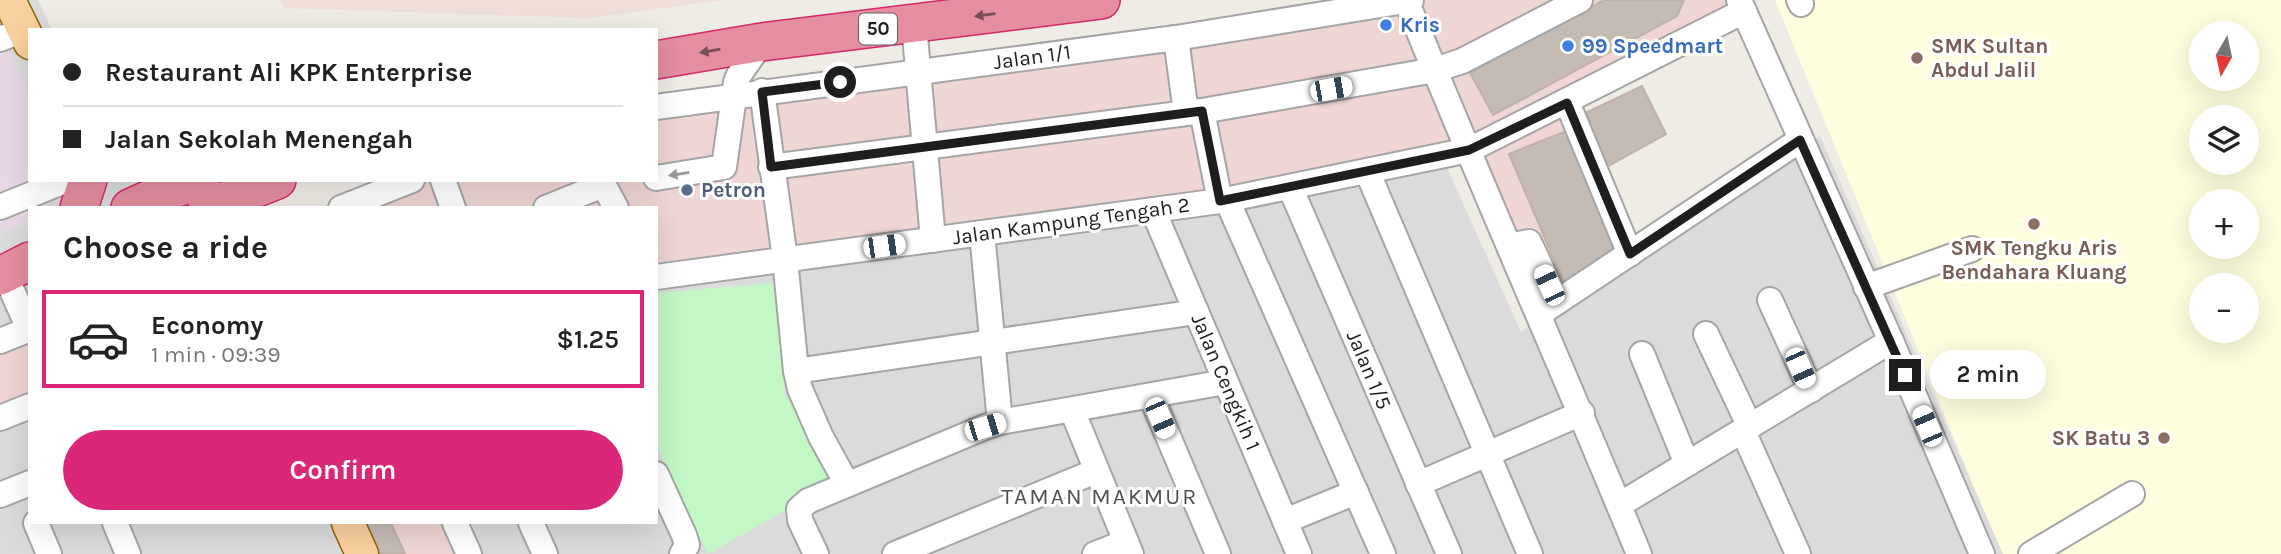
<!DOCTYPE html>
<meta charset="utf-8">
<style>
body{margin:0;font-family:Karla,sans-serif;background:#f2f2f2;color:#222;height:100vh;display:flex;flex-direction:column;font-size:26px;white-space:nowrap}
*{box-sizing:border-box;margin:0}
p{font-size:23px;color:#767676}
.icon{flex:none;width:38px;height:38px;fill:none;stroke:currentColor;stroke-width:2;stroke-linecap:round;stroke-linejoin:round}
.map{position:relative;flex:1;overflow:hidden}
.details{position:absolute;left:28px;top:206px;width:630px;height:318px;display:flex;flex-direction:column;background:#fff;border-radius:0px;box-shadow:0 7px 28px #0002}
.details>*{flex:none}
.top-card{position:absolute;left:28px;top:28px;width:630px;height:154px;border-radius:0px;box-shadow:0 7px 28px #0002;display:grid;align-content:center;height:154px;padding:0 35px;background:#fff}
.needle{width:46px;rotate:189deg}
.buttons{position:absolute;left:2189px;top:21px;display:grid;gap:14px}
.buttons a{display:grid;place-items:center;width:70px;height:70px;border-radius:50%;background:#fff;box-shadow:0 7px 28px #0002;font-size:35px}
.end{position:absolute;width:32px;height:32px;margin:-16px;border:9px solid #1e1e1e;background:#fff;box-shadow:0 0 0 4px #fff}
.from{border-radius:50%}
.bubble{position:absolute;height:49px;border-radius:24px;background:#fff;box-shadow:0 7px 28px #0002;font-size:23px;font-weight:600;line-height:49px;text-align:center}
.car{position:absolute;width:21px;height:42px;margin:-21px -10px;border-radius:9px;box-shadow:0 0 5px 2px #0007;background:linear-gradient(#fff 24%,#345 0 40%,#fff 0 76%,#345 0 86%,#fff 0)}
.top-card b{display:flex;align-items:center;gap:24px;height:66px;font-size:26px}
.top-card b+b{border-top:2px solid #e0e0e0}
.top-card i{width:18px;height:18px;background:#222}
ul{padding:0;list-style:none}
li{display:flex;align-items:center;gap:21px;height:98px;margin:0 14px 10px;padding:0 21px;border:4px solid transparent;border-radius:0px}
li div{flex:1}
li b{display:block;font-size:26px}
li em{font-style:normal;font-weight:600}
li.active{border-color:#db2777}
li>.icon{width:63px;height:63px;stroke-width:1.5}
h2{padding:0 35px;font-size:32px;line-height:84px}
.action{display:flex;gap:14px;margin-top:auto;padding:14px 35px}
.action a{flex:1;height:80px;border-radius:42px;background:#db2777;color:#fff;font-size:28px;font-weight:600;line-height:80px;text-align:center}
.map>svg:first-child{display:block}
.residential{fill:#dcdbdb}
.commercial{fill:#efd5d4}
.industrial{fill:#e8d7e5}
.education{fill:#fefdde;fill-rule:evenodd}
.military{fill:#f0ded8}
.park{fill:#c3f8c6}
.building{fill:#c3bbb4;stroke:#c0b2a7;stroke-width:2}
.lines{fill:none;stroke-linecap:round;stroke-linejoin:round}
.minor-casing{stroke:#a5a5a5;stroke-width:28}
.major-casing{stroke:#946105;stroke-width:35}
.highway-casing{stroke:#d52968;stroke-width:40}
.minor{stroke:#fff;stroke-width:24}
.major{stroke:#f9d09f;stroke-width:32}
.highway{stroke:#e48ea0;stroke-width:37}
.oneway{fill:#775058}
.oneway2{fill:#9a9a9a}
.route{stroke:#1e1e1e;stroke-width:9}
.shop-dot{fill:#3f7fe0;stroke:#fff;stroke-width:2.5}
.education-dot{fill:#8d6e63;stroke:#fff;stroke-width:2.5}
.service-dot{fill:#5c6f8a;stroke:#fff;stroke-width:2.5}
.labels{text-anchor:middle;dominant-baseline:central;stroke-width:6;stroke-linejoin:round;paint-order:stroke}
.shield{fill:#fff;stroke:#626262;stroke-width:2}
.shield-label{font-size:19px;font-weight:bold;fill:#1e1e1e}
.shop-label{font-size:21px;font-weight:bold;fill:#366cbe;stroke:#fff;text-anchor:start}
.education-label{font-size:21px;font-weight:bold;fill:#785e54;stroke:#fff;text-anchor:start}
.street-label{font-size:21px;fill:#1e1e1e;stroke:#fff}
.service-label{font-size:21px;font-weight:bold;fill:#4e5e75;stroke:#fff;text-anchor:start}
.neighbourhood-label{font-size:23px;letter-spacing:2px;fill:#515151;stroke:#fff}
</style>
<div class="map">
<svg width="2281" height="554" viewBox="0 0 2281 554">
<rect width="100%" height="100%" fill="#efebe5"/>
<!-- residential -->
<polygon class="residential" points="0,0 38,0 52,30 30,30 30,180 214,180 235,208 30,208 30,523 656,523 656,290 1447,168 1521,332 1820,136 2003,554 0,554"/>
<!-- commercial -->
<g class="commercial">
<polygon points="1379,0 1731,0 1741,20 1573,106 1631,245 1545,303 1476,141 1215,195 656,270 656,208 324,208 396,180 656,180 656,100"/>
<polygon points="30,322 30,410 0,421 0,334"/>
<polygon points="359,523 459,523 473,554 373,554"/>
</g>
<!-- industrial -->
<polygon class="industrial" points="0,32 30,94 30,180 71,180 72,182 45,208 30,208 30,222 0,234"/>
<!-- education -->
<path class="education" d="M1775,0H2281V554H2003L1974,487ZM2202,33H2247V79H2202ZM2202,117H2247V163H2202ZM2202,201H2247V247H2202ZM2202,285H2247V331H2202Z"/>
<!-- military -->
<polygon class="military" points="280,0 724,0 590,18 284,8"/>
<!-- park -->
<polygon class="park" points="783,282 784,395 845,477 708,554 656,445 656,293"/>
<!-- building -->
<g class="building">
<polygon points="1604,0 1684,0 1677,16 1493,115 1470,73"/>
<polygon points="1642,86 1666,134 1603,169 1579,116"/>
<polygon points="1566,131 1615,247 1564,283 1509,154"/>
<polygon points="361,523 391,523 405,554 375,554"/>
</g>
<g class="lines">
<defs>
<g id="minor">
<path d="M1406,0C1481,186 1563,369 1639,554"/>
<polyline points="1739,0 1891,341 1982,554"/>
<polyline points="1799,0 1801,4"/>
<polyline points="914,24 933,240"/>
<polyline points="1176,38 1186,113"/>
<polyline points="0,39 23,30"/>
<polyline points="762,91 785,259 796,371 800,389 821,437 847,484"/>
<polyline points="1567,102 1630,254"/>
<polyline points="656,107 1176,38 1411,0"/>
<polyline points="1202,111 1220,201"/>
<polyline points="771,167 1202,111 1435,70 1462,61 1580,0"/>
<polyline points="1367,171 1530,554"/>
<polyline points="656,178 724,167 736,82 739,75 762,42"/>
<polyline points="443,180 453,208"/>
<polyline points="601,180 616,208"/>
<polyline points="1290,187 1449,554"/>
<polyline points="1227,200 1383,554"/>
<polyline points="0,207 67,180"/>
<polyline points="341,208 412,180"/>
<polyline points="546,208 603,185"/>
<polyline points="1153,210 1299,554"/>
<polyline points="982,233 1000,422"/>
<polyline points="1509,246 1529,242 1557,302"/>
<polyline points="5,275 30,331"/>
<polyline points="656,277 1220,201 1469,150 1744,11"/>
<polyline points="1866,287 1972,249"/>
<polyline points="1770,300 1811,390"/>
<polyline points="1539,314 1800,140"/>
<polyline points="1706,334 1750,427"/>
<polyline points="0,341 30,329"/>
<polyline points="1642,354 1687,464"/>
<polyline points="796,371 1196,312"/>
<polyline points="1151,396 1218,554"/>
<polyline points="1072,410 1131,554"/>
<polyline points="0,418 30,406"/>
<polyline points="1743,431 1798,554"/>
<polyline points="656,474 684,535 687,545 682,554"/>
<polyline points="1418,484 1582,413"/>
<polyline points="0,495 30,483"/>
<polyline points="1619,505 1891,341"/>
<polyline points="1285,521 1356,492"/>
<polyline points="36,523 49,554"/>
<polyline points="115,523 128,554"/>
<polyline points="455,523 469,554"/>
<polyline points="531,523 545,554"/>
<polyline points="816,554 800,520 799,509 808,501 985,427 1000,422 1225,382"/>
<polyline points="895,554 1096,471"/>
<polyline points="1095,554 1126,542"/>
<polyline points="2031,554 2132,494"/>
</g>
<g id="major">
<polyline points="9,0 30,43"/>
<polyline points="348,523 362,554"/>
</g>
<g id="highway">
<polyline points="656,60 762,42 1101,0"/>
<polyline points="79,208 88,180"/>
<polyline points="130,208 165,192 201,180"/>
<polyline points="207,208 277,180"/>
<polyline points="0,276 30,261"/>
</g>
</defs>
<!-- minor casing -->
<use href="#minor" class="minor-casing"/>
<!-- major casing -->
<use href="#major" class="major-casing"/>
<!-- highway casing -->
<use href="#highway" class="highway-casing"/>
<!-- minor -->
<use href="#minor" class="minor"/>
<!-- major -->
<use href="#major" class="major"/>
<!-- highway -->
<use href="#highway" class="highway"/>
</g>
<!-- one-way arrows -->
<defs><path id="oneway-solid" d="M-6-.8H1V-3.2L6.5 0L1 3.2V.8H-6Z" transform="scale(1.75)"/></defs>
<g class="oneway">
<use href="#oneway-solid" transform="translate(985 15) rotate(173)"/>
<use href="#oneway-solid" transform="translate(710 51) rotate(170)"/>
</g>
<use class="oneway2" href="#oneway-solid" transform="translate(679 174) rotate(171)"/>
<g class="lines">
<!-- route -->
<polyline class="route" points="840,82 762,92 771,167 1202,111 1220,201 1469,150 1567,103 1630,254 1800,140 1905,375"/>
</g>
<!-- markers -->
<g class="shop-dot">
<circle cx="1386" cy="25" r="7"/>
<circle cx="1568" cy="46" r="7"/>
</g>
<g class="education-dot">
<circle cx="1917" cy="58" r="7"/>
<circle cx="2034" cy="224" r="7"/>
<circle cx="2164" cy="438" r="7"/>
</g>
<circle class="service-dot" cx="687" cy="190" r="7"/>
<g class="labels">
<!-- shield labels -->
<rect class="shield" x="859" y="13.5" width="38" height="31" rx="5"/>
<g class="shield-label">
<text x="878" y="29">50</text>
</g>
<!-- shop labels -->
<g class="shop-label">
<text x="1400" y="25">Kris</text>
<text x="1582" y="46">99 Speedmart</text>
</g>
<!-- education labels -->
<g class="education-label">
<text x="1931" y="46">SMK Sultan<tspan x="1931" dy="24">Abdul Jalil</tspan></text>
<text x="2034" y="248" text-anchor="middle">SMK Tengku Aris<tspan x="2034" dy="24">Bendahara Kluang</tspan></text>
<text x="2150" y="438" text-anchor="end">SK Batu 3</text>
</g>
<!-- street labels -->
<g class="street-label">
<text transform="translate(1032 57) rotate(-8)">Jalan 1/1</text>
<text transform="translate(1071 221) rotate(-8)">Jalan Kampung Tengah 2</text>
<text transform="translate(1369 370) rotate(67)">Jalan 1/5</text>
<text transform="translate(1226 382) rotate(67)">Jalan Cengkih 1</text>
</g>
<!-- service labels -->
<g class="service-label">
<text x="701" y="190">Petron</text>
</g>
<!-- neighbourhood labels -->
<g class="neighbourhood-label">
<text x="1100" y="496">TAMAN MAKMUR</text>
</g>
</g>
</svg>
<div class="buttons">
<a><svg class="needle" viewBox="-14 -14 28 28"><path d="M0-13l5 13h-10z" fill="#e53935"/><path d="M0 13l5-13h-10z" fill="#767676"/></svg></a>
<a><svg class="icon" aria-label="layers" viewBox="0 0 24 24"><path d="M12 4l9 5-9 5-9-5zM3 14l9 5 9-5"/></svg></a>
<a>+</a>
<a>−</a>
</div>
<i class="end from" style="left:840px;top:82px"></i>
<i class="end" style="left:1905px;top:375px"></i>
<div class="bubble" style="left:1930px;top:350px;width:116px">2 min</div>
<i class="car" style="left:1331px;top:89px;rotate:80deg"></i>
<i class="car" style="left:884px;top:246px;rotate:82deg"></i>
<i class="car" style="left:1549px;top:285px;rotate:335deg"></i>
<i class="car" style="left:1800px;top:368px;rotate:156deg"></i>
<i class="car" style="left:1160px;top:418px;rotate:157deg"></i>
<i class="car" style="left:1927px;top:426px;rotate:337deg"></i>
<i class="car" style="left:985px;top:427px;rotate:73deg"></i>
<div class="top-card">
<b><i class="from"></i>Restaurant Ali KPK Enterprise</b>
<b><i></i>Jalan Sekolah Menengah</b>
</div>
<section class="details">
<h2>Choose a ride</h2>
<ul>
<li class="active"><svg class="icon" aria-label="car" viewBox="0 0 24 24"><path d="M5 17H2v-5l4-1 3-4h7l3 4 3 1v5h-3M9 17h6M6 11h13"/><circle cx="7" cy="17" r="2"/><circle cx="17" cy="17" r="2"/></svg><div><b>Economy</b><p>1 min · 09:39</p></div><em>$1.25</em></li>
</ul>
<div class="action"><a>Confirm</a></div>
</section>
</div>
